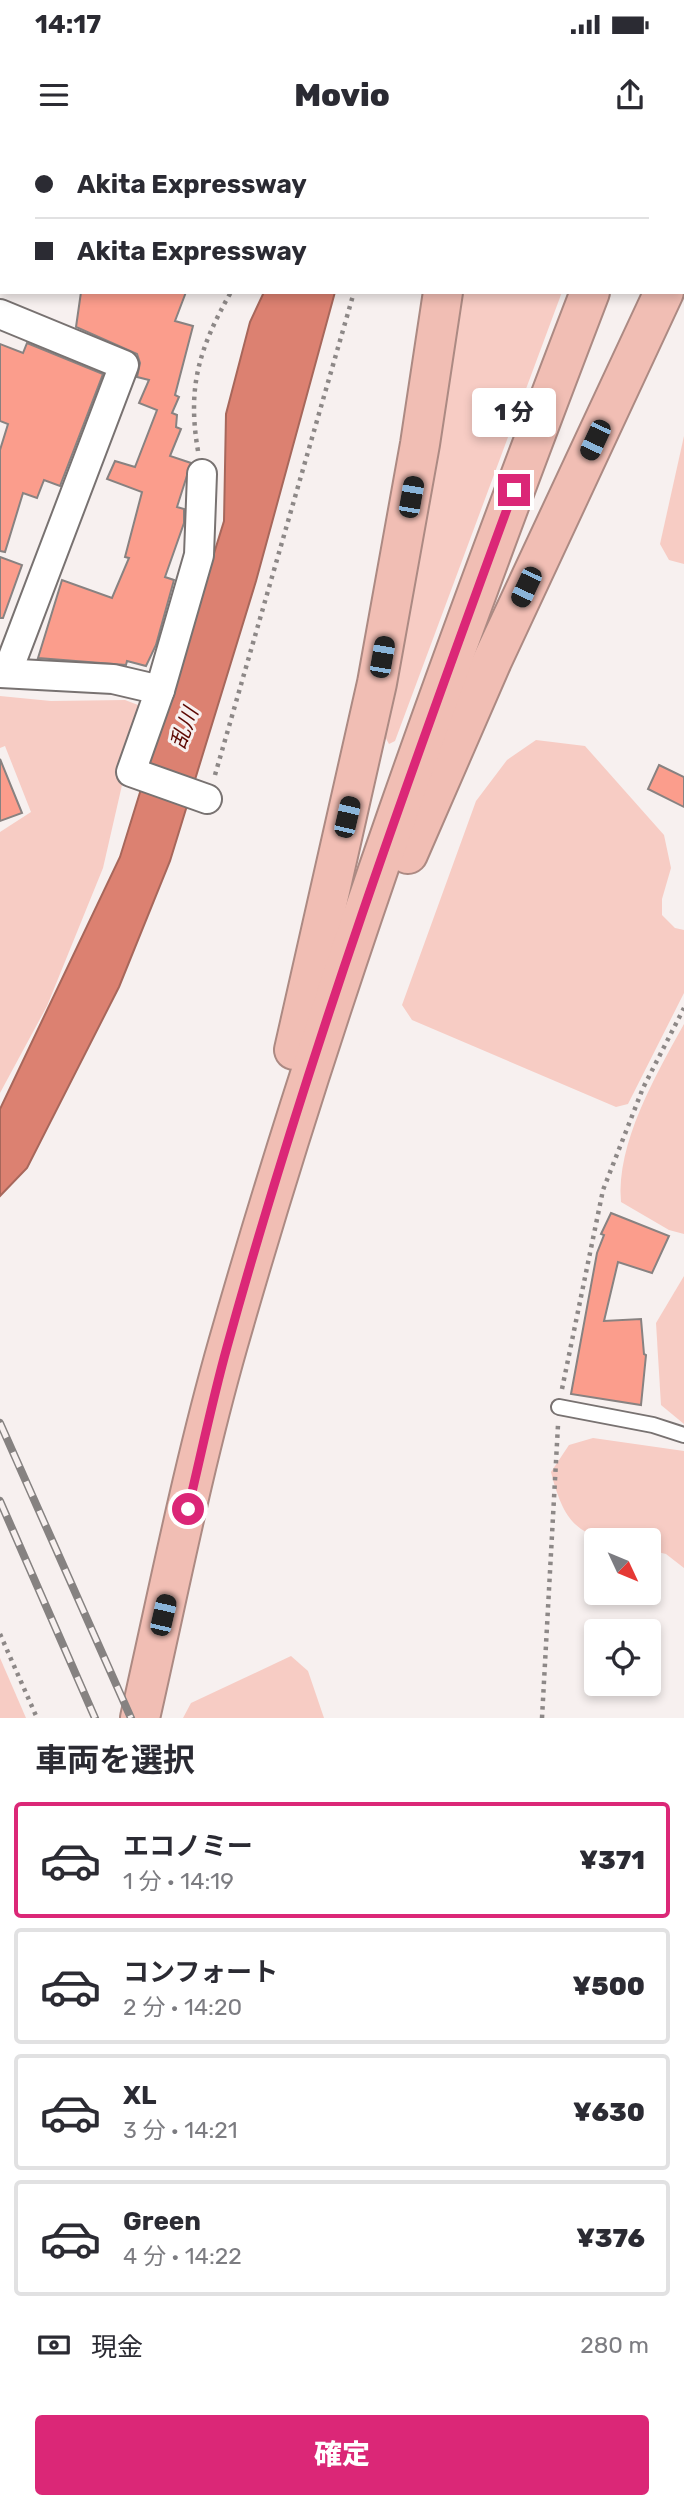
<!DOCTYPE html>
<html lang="ja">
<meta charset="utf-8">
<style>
body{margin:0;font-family:Rubik,"Noto Sans JP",sans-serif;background:#f2f2f3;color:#2b2b33;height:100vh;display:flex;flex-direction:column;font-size:26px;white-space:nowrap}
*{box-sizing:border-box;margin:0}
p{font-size:23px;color:#7c7c81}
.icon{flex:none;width:38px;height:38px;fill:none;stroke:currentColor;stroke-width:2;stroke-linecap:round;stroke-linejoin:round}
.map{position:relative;height:1578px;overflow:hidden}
.details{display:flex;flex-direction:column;background:#fff;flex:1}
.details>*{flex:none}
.banner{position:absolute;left:0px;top:0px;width:684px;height:154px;box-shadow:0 4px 10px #0003;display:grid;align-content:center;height:154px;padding:0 35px;background:#fff}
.needle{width:46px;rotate:134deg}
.tools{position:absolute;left:584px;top:1388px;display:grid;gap:14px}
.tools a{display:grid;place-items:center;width:77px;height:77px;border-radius:7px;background:#fff;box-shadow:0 4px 10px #0003;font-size:35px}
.end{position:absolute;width:32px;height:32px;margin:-16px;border:9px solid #db2777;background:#fff;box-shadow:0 0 0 4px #fff}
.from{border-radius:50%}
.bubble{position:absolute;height:49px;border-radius:7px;background:#fff;box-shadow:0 4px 10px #0003;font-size:23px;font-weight:800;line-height:49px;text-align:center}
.car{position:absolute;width:21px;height:42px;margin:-21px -10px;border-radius:9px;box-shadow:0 0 5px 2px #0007;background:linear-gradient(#222 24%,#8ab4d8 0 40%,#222 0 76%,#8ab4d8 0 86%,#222 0)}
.banner b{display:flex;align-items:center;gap:24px;height:66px;font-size:26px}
.banner b+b{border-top:2px solid #e1e1e2}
.banner i{width:18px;height:18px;background:#2b2b33}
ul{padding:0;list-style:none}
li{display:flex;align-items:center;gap:21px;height:116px;margin:0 14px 10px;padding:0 21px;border:4px solid #e1e1e2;border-radius:7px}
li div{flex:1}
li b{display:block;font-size:26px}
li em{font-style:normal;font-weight:800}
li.current{border-color:#db2777}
li>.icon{width:63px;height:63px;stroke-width:1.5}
h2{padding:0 35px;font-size:32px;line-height:84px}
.pay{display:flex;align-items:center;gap:18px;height:77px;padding:0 35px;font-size:26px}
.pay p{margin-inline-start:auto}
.cta{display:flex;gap:14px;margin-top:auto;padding:14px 35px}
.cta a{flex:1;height:80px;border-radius:7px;background:#db2777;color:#fff;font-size:28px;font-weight:800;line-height:80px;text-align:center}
.status{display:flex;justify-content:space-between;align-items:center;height:49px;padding:0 35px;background:#fff;direction:ltr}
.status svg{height:19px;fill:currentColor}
header{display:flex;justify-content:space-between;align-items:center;height:91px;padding:0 35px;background:#fff;font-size:32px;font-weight:800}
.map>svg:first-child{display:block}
.green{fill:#f7ccc4}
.water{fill:#dc8171;stroke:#a7675b;stroke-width:2}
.building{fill:#fb9d8c;stroke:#888281;stroke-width:2}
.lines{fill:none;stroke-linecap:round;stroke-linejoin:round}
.service-casing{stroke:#787271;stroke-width:18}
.minor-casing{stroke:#787271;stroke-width:32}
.motorway-casing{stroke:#ac8a83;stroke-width:42}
.path{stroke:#8d8887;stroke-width:4.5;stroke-dasharray:3.5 5;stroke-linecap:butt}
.service{stroke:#fff;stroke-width:14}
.minor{stroke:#fff;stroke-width:28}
.motorway{stroke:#f1beb4;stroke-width:38}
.rail-casing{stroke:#868281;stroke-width:8}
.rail{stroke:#f7f0ef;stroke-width:5;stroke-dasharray:16;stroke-linecap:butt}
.route{stroke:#db2777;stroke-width:9}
.labels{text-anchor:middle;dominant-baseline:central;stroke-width:6;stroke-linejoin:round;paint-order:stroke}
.water-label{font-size:21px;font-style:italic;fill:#5d0802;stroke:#f7f0ef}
</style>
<div class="status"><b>14:17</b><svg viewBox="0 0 49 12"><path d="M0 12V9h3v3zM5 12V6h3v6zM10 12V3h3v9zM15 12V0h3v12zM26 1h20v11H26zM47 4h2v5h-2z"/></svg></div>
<header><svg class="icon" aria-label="menu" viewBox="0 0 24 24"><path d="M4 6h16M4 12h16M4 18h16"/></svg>Movio<svg class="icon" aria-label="share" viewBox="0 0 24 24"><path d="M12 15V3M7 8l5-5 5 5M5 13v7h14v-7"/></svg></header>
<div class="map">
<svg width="684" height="1578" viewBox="0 0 684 1578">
<rect width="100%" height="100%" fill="#f7f0ef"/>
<!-- green -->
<g class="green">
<polygon points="462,152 562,152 395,601 389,604 384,595 448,253"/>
<polygon points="684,296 684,424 669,420 660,404"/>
<polygon points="0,556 51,561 125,560 146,568 125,632 103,728 47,866 0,953 0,692 31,672 5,606 0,608"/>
<polygon points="536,600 585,606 664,695 671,728 662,759 662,775 675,788 684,790 684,853 628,964 616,967 412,880 402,865 476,661 507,620"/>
<path d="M684,884V1094L669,1090L621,1062C616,1003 656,935 684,884Z"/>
<polygon points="684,1136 684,1284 661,1265 656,1183"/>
<path d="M593,1298L684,1311V1428L666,1414L649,1410V1400C587,1400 567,1396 551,1332L569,1305Z"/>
<polygon points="291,1516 308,1531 324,1578 183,1578 191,1563"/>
<polygon points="0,1518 26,1578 0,1578"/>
</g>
<!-- water -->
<polygon class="water" points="264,152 335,152 256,441 170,721 119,847 27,1028 0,1056 0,969 120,717 224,381 226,274 250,182"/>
<!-- building -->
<g class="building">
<polygon points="81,152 186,152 175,181 193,186 175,255 179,257 172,273 177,275 176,287 181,289 170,316 191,323 177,367 184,369 184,383 165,437 174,440 156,505 146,526 127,521 126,525 38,518 62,440 112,458 129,418 125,417 142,352 107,339 115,321 135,327 157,270 139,263 149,240 137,237 140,223 137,214 76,187"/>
<polygon points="27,203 103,234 60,346 44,340 37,358 23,353 5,412 0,411 0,310 8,284 0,281 0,204 23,213"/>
<polygon points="0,417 22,425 3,478 0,478"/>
<polygon points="0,619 22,673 0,681"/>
<polygon points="659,625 684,637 684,667 648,649"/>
<polygon points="611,1073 669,1096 652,1133 618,1122 604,1181 641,1179 644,1214 646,1215 641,1265 571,1254 597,1113 604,1095 601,1094"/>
</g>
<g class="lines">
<defs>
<polyline id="service" points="559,1267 653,1285 684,1295"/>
<g id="minor">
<polyline points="37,2 37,0"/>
<polyline points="165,2 165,0"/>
<polyline points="0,98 2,93"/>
<polyline points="0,174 124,225 7,533"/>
<polyline points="202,334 199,415 160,550 131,632 207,659"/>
<polyline points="0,533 113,539 160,550"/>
</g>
<g id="motorway">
<polyline points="465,2 466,0"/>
<polyline points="648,2 648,0"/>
<polyline points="682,113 684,110"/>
<polyline points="408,714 492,521 664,152"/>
<polyline points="294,910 377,543 420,304 443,152"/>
<path d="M140,1578C168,1454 193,1327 228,1204C330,847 457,499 590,152"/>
</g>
</defs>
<!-- service casing -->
<use href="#service" class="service-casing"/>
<!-- minor casing -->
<use href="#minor" class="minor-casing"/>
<!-- motorway casing -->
<use href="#motorway" class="motorway-casing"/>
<!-- path -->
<g class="path">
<polyline points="309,2 310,0"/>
<polyline points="394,2 394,0"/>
<path d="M198,311C187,247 199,208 231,152"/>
<polyline points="215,635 354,152"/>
<polyline points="562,1249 603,1050 643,948 684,868"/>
<polyline points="0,1494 37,1578"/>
<polyline points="542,1578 558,1285"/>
</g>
<!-- service -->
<use href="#service" class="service"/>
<!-- minor -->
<use href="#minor" class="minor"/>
<!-- motorway -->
<use href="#motorway" class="motorway"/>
<defs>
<g id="rail">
<polyline points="0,1283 131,1578"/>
<polyline points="0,1361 95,1578"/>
</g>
</defs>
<!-- rail casing -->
<use href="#rail" class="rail-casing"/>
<!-- rail -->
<use href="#rail" class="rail"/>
</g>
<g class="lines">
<!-- route -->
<path class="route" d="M188,1369C201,1315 212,1261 227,1207C307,917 410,633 514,350"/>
</g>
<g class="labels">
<!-- water labels -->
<g class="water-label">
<text transform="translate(184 588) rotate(-70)">乱川</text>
</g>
</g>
</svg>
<div class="tools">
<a><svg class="needle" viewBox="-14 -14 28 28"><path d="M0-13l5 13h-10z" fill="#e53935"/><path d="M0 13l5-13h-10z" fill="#7c7c81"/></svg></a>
<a><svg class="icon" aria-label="locate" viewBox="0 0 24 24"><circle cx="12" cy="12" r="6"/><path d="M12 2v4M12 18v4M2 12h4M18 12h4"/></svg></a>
</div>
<i class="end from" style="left:188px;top:1369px"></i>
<i class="end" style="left:514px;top:350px"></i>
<div class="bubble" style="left:472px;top:248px;width:84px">1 分</div>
<i class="car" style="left:595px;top:300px;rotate:205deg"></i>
<i class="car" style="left:411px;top:357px;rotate:10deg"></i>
<i class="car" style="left:526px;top:447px;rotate:205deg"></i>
<i class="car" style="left:382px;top:517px;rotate:10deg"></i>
<i class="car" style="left:347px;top:677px;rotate:13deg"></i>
<i class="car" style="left:163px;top:1475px;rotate:13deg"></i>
<div class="banner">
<b><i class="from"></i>Akita Expressway</b>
<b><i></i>Akita Expressway</b>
</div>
</div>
<section class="details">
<h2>車両を選択</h2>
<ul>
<li class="current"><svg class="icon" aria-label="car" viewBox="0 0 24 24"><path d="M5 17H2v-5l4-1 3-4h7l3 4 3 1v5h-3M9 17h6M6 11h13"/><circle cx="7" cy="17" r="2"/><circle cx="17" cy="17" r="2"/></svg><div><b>エコノミー</b><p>1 分 · 14:19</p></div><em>¥371</em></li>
<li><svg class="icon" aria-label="car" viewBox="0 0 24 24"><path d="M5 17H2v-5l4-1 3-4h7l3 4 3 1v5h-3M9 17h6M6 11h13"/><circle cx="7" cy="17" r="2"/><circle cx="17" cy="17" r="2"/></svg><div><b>コンフォート</b><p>2 分 · 14:20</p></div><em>¥500</em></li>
<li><svg class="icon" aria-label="car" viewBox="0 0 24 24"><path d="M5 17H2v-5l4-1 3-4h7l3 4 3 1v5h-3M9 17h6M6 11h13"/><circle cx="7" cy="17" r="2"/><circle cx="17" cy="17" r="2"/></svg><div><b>XL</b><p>3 分 · 14:21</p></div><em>¥630</em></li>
<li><svg class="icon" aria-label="car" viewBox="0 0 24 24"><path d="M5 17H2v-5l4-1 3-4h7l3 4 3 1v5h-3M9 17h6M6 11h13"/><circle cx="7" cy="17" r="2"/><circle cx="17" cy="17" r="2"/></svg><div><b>Green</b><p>4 分 · 14:22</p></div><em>¥376</em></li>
</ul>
<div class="pay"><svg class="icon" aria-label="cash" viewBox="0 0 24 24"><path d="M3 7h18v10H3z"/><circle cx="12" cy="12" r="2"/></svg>現金<p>280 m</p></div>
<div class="cta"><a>確定</a></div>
</section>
